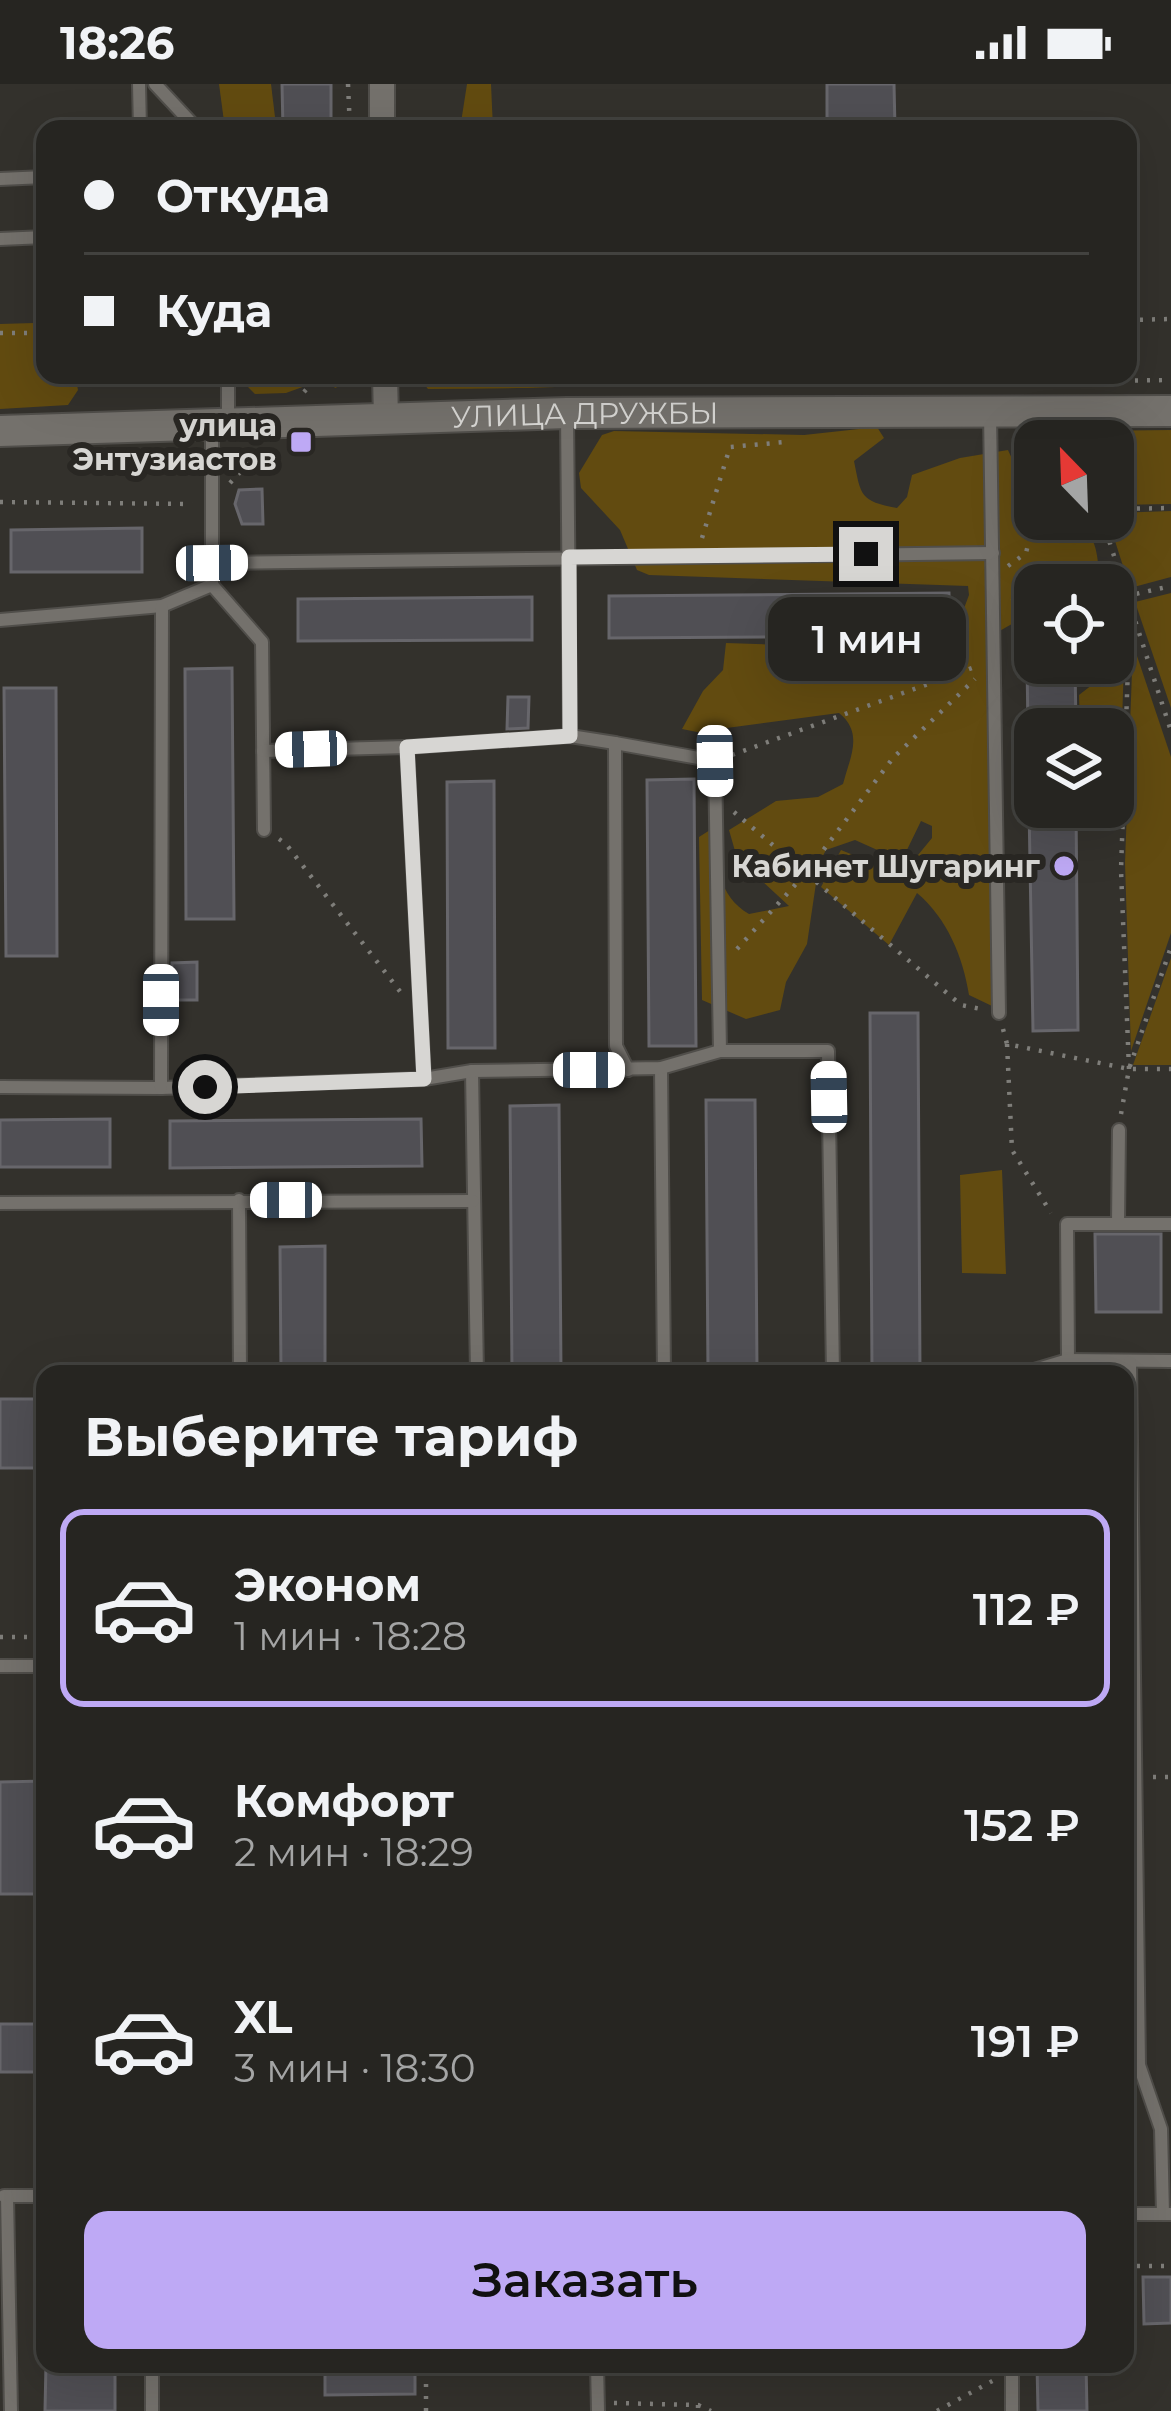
<!DOCTYPE html>
<html lang="ru">
<meta charset="utf-8">
<style>
body{margin:0;font-family:Montserrat,sans-serif;background:#32312e;color:#f1f3f6;height:100vh;display:flex;flex-direction:column;font-size:45px;white-space:nowrap}
*{box-sizing:border-box;margin:0}
p{font-size:39px;color:#a4a5a5}
.icon{flex:none;width:66px;height:66px;fill:none;stroke:currentColor;stroke-width:2;stroke-linecap:round;stroke-linejoin:round}
.map{position:relative;flex:1;overflow:hidden}
.sheet{position:absolute;left:36px;top:1281px;width:1098px;height:1008px;display:flex;flex-direction:column;background:#262521;border-radius:24px;box-shadow:0 12px 48px #0002,0 0 0 3px #42423f}
.sheet>*{flex:none}
.guide{position:absolute;left:36px;top:36px;width:1101px;height:264px;border-radius:24px;box-shadow:0 12px 48px #0002,0 0 0 3px #42423f;display:grid;align-content:center;height:264px;padding:0 48px;background:#262521}
.needle{width:78px;rotate:337deg}
.tools{position:absolute;left:1014px;top:336px;display:grid;gap:24px}
.tools a{display:grid;place-items:center;width:120px;height:120px;border-radius:24px;background:#262521;box-shadow:0 12px 48px #0002,0 0 0 3px #42423f;font-size:60px}
.end{position:absolute;width:54px;height:54px;margin:-27px;border:15px solid #d7d6d3;background:#111;box-shadow:0 0 0 6px #111}
.from{border-radius:50%}
.bubble{position:absolute;height:84px;border-radius:24px;background:#262521;box-shadow:0 12px 48px #0002,0 0 0 3px #42423f;font-size:39px;font-weight:600;line-height:84px;text-align:center}
.car{position:absolute;width:36px;height:72px;margin:-36px -18px;border-radius:15px;box-shadow:0 0 9px 3px #0007;background:linear-gradient(#fff 24%,#345 0 40%,#fff 0 76%,#345 0 86%,#fff 0)}
.guide b{display:flex;align-items:center;gap:42px;height:114px;font-size:45px}
.guide b+b{border-top:3px solid #42423f}
.guide i{width:30px;height:30px;background:#f1f3f6}
ul{padding:0;list-style:none}
li{display:flex;align-items:center;gap:36px;height:198px;margin:0 24px 18px;padding:0 24px;border:6px solid transparent;border-radius:24px}
li div{flex:1}
li b{display:block;font-size:45px}
li em{font-style:normal;font-weight:600}
li.current{border-color:#bea9f5}
li>.icon{width:108px;height:108px;stroke-width:1.5}
h2{padding:0 48px;font-size:54px;line-height:144px}
.button{display:flex;gap:24px;margin-top:auto;padding:24px 48px}
.button a{flex:1;height:138px;border-radius:24px;background:#bea9f5;color:#111;font-size:48px;font-weight:600;line-height:138px;text-align:center}
.status{display:flex;justify-content:space-between;align-items:center;height:84px;padding:0 60px;background:#262521;direction:ltr}
.status svg{height:33px;fill:currentColor}
.map>svg:first-child{display:block}
.green{fill:#624b10}
.building{fill:#504f54;stroke:#67666b;stroke-width:3}
.lines{fill:none;stroke-linecap:round;stroke-linejoin:round}
.service-casing{stroke:#504e4a;stroke-width:16}
.minor-casing{stroke:#504e4a;stroke-width:28}
.tertiary-casing{stroke:#504e4a;stroke-width:34}
.path{stroke:#7f7e7a;stroke-width:4.5;stroke-dasharray:3 9;stroke-linecap:butt}
.service{stroke:#74716c;stroke-width:12}
.minor{stroke:#74716c;stroke-width:24}
.tertiary{stroke:#74716c;stroke-width:30}
.route{stroke:#d7d6d3;stroke-width:15}
.poi-dot{fill:#bea9f5;stroke:#292723;stroke-width:4.5}
.labels{text-anchor:middle;dominant-baseline:central;stroke-width:12;stroke-linejoin:round;paint-order:stroke}
.street-label{font-size:30px;fill:#d7d6d3;stroke:#292723}
.poi-label{font-size:30px;font-weight:bold;fill:#d7d6d3;stroke:#292723;text-anchor:end}
</style>
<div class="status"><b>18:26</b><svg viewBox="0 0 49 12"><path d="M0 12V9h3v3zM5 12V6h3v6zM10 12V3h3v9zM15 12V0h3v12zM26 1h20v11H26zM47 4h2v5h-2z"/></svg></div>
<div class="map">
<svg width="1171" height="2327" viewBox="0 0 1171 2327">
<rect width="100%" height="100%" fill="#33312c"/>
<!-- green -->
<g class="green">
<polygon points="219,0 271,0 275,33 266,45 225,45"/>
<polygon points="467,0 491,0 493,45 460,45"/>
<polygon points="45,225 45,291 75,291 78,306 68,321 0,325 0,240 34,239"/>
<polygon points="252,291 345,291 336,304 319,297 286,309 255,310 248,303"/>
<path d="M417,291H678L673,297C590,303 510,305 428,305Z"/>
<path d="M877,343L884,354L854,377C861,412 860,417 897,424L907,413L912,391L960,374L1008,366L1035,425V435C1090,435 1099,450 1099,501H1035V527L989,553L992,922L969,911C963,873 947,834 917,809L889,861L821,803L841,766L915,796L918,771L932,754V742L921,737L905,770L893,773L855,756L826,766L819,779L807,860L786,898L780,926L746,935L702,916L699,753L710,746C717,779 718,812 749,830L789,822L737,774L729,746L776,717L818,713L843,700C850,673 864,649 839,629L697,648L682,645L703,607L723,586L726,559L948,567L969,511L968,502L649,491L637,486L620,446L581,404L579,389L602,351L614,347L804,351Z"/>
<polygon points="1171,346 1171,420 1113,421 1113,357 1081,357 1082,347"/>
<polygon points="1171,427 1171,493 1130,504 1108,435 1113,435 1113,429"/>
<polygon points="1171,509 1171,624 1135,518"/>
<polygon points="1133,560 1171,673 1171,849 1131,967 1125,779"/>
<polygon points="1124,576 1120,705 1113,705 1113,645 1080,645 1079,611"/>
<polygon points="1171,874 1171,981 1133,981"/>
<polygon points="1002,1086 1006,1190 962,1189 960,1091"/>
</g>
<!-- building -->
<g class="building">
<polygon points="282,0 331,0 331,45 283,45"/>
<polygon points="827,0 894,0 895,45 827,45"/>
<polygon points="262,405 263,440 242,440 235,420 239,406"/>
<polygon points="142,444 142,488 11,488 11,446"/>
<polygon points="949,509 950,552 609,554 609,512"/>
<polygon points="532,513 532,556 298,557 298,515"/>
<polygon points="1027,579 1075,579 1076,645 1028,645"/>
<polygon points="232,584 234,835 186,835 185,585"/>
<polygon points="4,604 56,604 57,872 6,872"/>
<polygon points="508,613 529,613 528,644 507,645"/>
<polygon points="694,695 696,962 649,962 647,696"/>
<polygon points="494,697 495,964 448,964 447,698"/>
<polygon points="1029,723 1076,723 1078,946 1033,947"/>
<polygon points="197,878 197,916 172,916 172,879"/>
<polygon points="870,929 918,929 920,1290 872,1290"/>
<polygon points="706,1016 755,1016 757,1287 708,1288"/>
<polygon points="559,1021 561,1290 512,1290 510,1022"/>
<polygon points="110,1035 110,1083 0,1083 0,1036"/>
<polygon points="421,1035 422,1082 170,1084 170,1037"/>
<polygon points="1095,1150 1161,1150 1161,1228 1096,1228"/>
<polygon points="325,1162 325,1290 281,1290 280,1163"/>
<rect x="0" y="1315" width="45" height="69"/>
<polygon points="45,1697 45,1810 0,1810 0,1698"/>
<rect x="0" y="1940" width="45" height="48"/>
<polygon points="1143,2193 1171,2193 1171,2239 1144,2240"/>
<polygon points="46,2280 115,2280 115,2327 45,2327"/>
<polygon points="325,2280 415,2280 415,2310 325,2311"/>
<polygon points="1037,2280 1086,2280 1087,2327 1038,2327"/>
</g>
<g class="lines">
<defs>
<g id="service">
<polyline points="139,0 140,45"/>
<polyline points="155,0 197,45"/>
<polyline points="0,95 45,93"/>
<polyline points="0,155 45,153"/>
<polyline points="990,329 999,929"/>
<polyline points="567,330 570,652"/>
<polyline points="228,340 228,291"/>
<polyline points="212,343 212,501"/>
<polyline points="212,479 993,469"/>
<polyline points="0,536 162,522 212,501 262,558 264,746"/>
<polyline points="615,659 715,677 720,967"/>
<polyline points="263,667 407,663"/>
<polyline points="661,984 664,1290"/>
<polyline points="472,987 477,1290"/>
<polyline points="424,995 407,663 570,652 615,659 616,962 628,986"/>
<polyline points="0,1003 161,1004 424,995 472,987 661,984 720,967 828,967 833,1290"/>
<polyline points="161,1004 162,522"/>
<polyline points="239,1116 240,1290"/>
<polyline points="0,1119 473,1117"/>
<polyline points="1118,1139 1119,1046"/>
<polyline points="1068,1276 1067,1140 1171,1140"/>
<polyline points="1021,1290 1068,1276 1171,1277"/>
<polyline points="0,1582 45,1582"/>
<polyline points="1125,1981 1139,1981 1130,1278"/>
<polyline points="1139,1981 1161,2045 1163,2130"/>
<polyline points="4,2112 45,2112"/>
<polyline points="7,2112 11,2327"/>
<polyline points="1125,2130 1170,2130"/>
<polyline points="152,2280 152,2327"/>
<polyline points="597,2280 598,2327"/>
<polyline points="1012,2280 1012,2327"/>
</g>
<g id="minor">
<polyline points="382,0 382,45"/>
<polyline points="385,291 386,335"/>
</g>
<g id="tertiary">
<path id="s1" d="M0,347L567,329L1171,327"/>
</g>
</defs>
<!-- service casing -->
<use href="#service" class="service-casing"/>
<!-- minor casing -->
<use href="#minor" class="minor-casing"/>
<!-- tertiary casing -->
<use href="#tertiary" class="tertiary-casing"/>
<!-- path -->
<g class="path">
<polyline points="348,0 350,45"/>
<polyline points="1128,236 1171,235"/>
<polyline points="0,249 45,249"/>
<polyline points="1099,297 1171,296"/>
<polyline points="304,308 319,291"/>
<polyline points="230,399 259,368"/>
<polyline points="0,418 192,420"/>
<polyline points="1113,425 1171,424"/>
<polyline points="1102,435 1171,647"/>
<polyline points="702,454 730,363 785,358"/>
<polyline points="1008,482 1026,469 1035,432"/>
<polyline points="1113,515 1171,502"/>
<polyline points="1011,517 1035,516"/>
<polyline points="732,671 975,583"/>
<polyline points="734,728 961,921 981,925"/>
<polyline points="279,755 286,760 402,910"/>
<polyline points="737,865 806,789 893,674 975,595"/>
<polyline points="1003,945 1007,960 1129,985 1171,985"/>
<polyline points="1007,960 1012,1066 1051,1129"/>
<polyline points="1129,985 1121,786 1130,524"/>
<polyline points="1121,1030 1129,985 1171,863"/>
<polyline points="0,1553 45,1553"/>
<polyline points="1153,1693 1171,1693"/>
<polyline points="1125,2182 1171,2182"/>
<polyline points="614,2319 698,2321 698,2327"/>
<polyline points="698,2321 711,2327"/>
<polyline points="426,2327 426,2280"/>
<polyline points="937,2327 996,2295"/>
</g>
<!-- service -->
<use href="#service" class="service"/>
<!-- minor -->
<use href="#minor" class="minor"/>
<!-- tertiary -->
<use href="#tertiary" class="tertiary"/>
</g>
<g class="lines">
<!-- route -->
<polyline class="route" points="205,1003 424,995 407,663 570,652 569,473 866,470"/>
</g>
<!-- markers -->
<g class="poi-dot">
<rect x="289" y="346" width="24" height="24" rx="6"/>
<circle cx="1064" cy="782" r="12"/>
</g>
<g class="labels">
<!-- street labels -->
<g class="street-label">
<text stroke="none"><textPath href="#s1" startOffset="585">УЛИЦА ДРУЖБЫ</textPath></text>
</g>
<!-- poi labels -->
<g class="poi-label">
<text x="277" y="341">улица<tspan x="277" dy="34">Энтузиастов</tspan></text>
<text x="1040" y="782">Кабинет Шугаринг</text>
</g>
</g>
</svg>
<div class="tools">
<a><svg class="needle" viewBox="-14 -14 28 28"><path d="M0-13l5 13h-10z" fill="#e53935"/><path d="M0 13l5-13h-10z" fill="#a4a5a5"/></svg></a>
<a><svg class="icon" aria-label="locate" viewBox="0 0 24 24"><circle cx="12" cy="12" r="6"/><path d="M12 2v4M12 18v4M2 12h4M18 12h4"/></svg></a>
<a><svg class="icon" aria-label="layers" viewBox="0 0 24 24"><path d="M12 4l9 5-9 5-9-5zM3 14l9 5 9-5"/></svg></a>
</div>
<i class="end from" style="left:205px;top:1003px"></i>
<i class="end" style="left:866px;top:470px"></i>
<div class="bubble" style="left:768px;top:513px;width:198px">1 мин</div>
<i class="car" style="left:212px;top:479px;rotate:89deg"></i>
<i class="car" style="left:311px;top:665px;rotate:268deg"></i>
<i class="car" style="left:715px;top:677px;rotate:179deg"></i>
<i class="car" style="left:161px;top:916px;rotate:180deg"></i>
<i class="car" style="left:589px;top:986px;rotate:90deg"></i>
<i class="car" style="left:829px;top:1013px;rotate:359deg"></i>
<i class="car" style="left:286px;top:1116px;rotate:270deg"></i>
<div class="guide">
<b><i class="from"></i>Откуда</b>
<b><i></i>Куда</b>
</div>
<section class="sheet">
<h2>Выберите тариф</h2>
<ul>
<li class="current"><svg class="icon" aria-label="car" viewBox="0 0 24 24"><path d="M5 17H2v-5l4-1 3-4h7l3 4 3 1v5h-3M9 17h6M6 11h13"/><circle cx="7" cy="17" r="2"/><circle cx="17" cy="17" r="2"/></svg><div><b>Эконом</b><p>1 мин · 18:28</p></div><em>112 ₽</em></li>
<li><svg class="icon" aria-label="car" viewBox="0 0 24 24"><path d="M5 17H2v-5l4-1 3-4h7l3 4 3 1v5h-3M9 17h6M6 11h13"/><circle cx="7" cy="17" r="2"/><circle cx="17" cy="17" r="2"/></svg><div><b>Комфорт</b><p>2 мин · 18:29</p></div><em>152 ₽</em></li>
<li><svg class="icon" aria-label="car" viewBox="0 0 24 24"><path d="M5 17H2v-5l4-1 3-4h7l3 4 3 1v5h-3M9 17h6M6 11h13"/><circle cx="7" cy="17" r="2"/><circle cx="17" cy="17" r="2"/></svg><div><b>XL</b><p>3 мин · 18:30</p></div><em>191 ₽</em></li>
</ul>
<div class="button"><a>Заказать</a></div>
</section>
</div>
